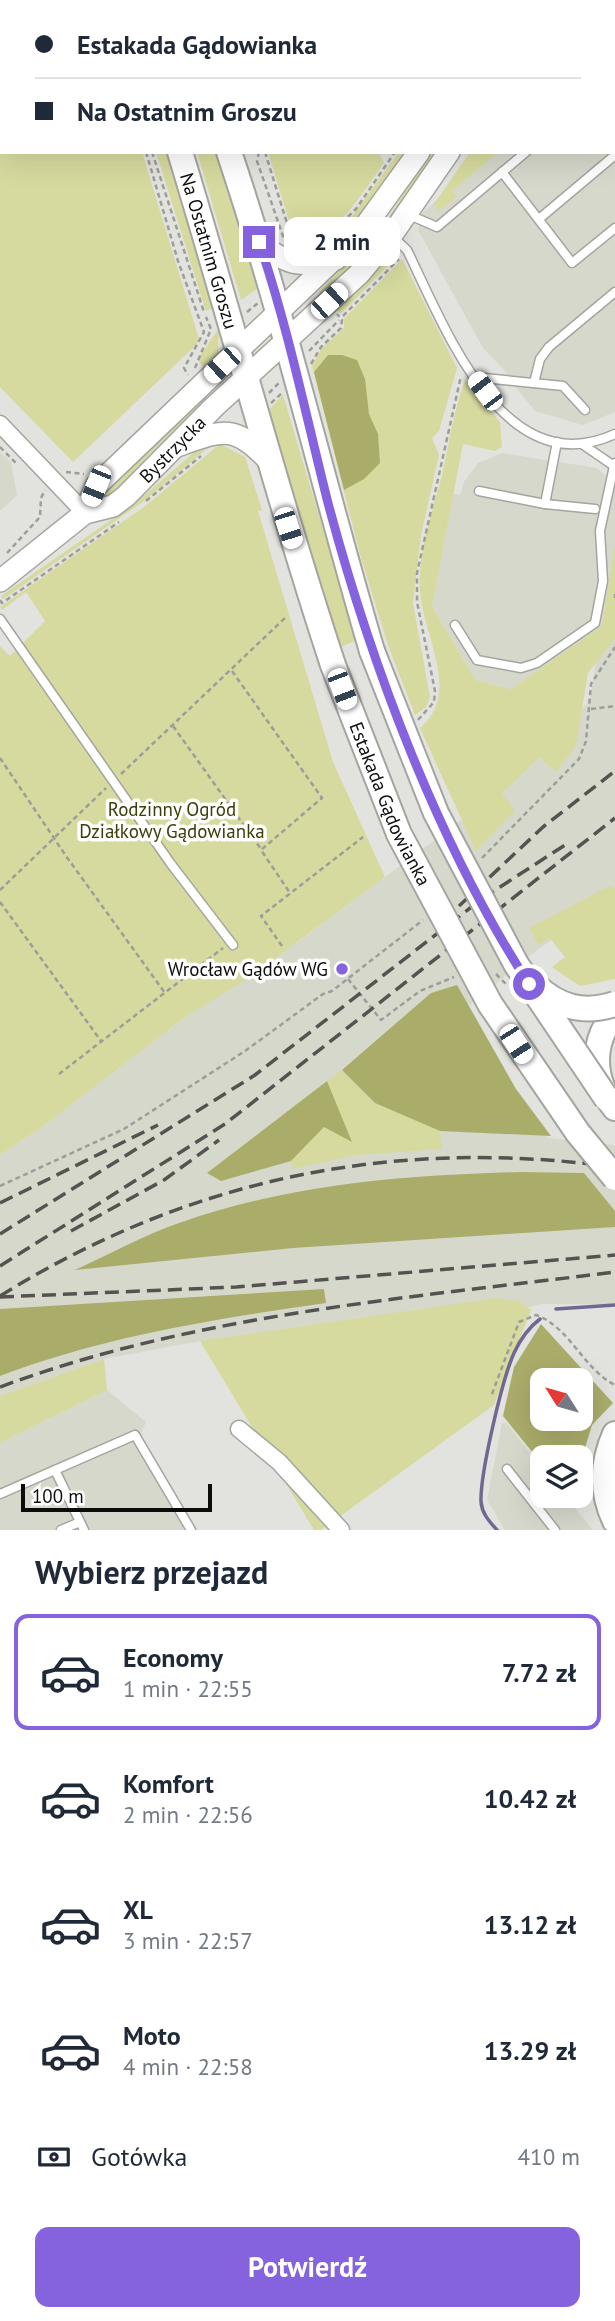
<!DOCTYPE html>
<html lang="pl">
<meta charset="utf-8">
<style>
body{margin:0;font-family:"PT Sans",sans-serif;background:#f6f6f7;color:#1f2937;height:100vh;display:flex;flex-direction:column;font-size:26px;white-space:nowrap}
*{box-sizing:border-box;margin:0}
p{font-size:23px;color:#747a83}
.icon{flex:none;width:38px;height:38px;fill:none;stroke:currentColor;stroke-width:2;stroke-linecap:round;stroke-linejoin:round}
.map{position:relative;height:1530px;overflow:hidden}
.panel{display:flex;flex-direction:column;background:#fff;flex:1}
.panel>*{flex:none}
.guide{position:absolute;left:0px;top:0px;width:616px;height:154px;box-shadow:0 7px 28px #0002;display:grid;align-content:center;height:154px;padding:0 35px;background:#fff}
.needle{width:46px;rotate:307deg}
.controls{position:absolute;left:530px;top:1368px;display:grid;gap:14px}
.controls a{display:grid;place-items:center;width:63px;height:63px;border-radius:14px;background:#fff;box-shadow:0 7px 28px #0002;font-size:35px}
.scale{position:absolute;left:21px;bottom:18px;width:191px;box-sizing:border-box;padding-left:7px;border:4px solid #0c0c0b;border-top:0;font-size:19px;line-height:24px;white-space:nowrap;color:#0c0c0b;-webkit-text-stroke:5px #fff;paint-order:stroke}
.end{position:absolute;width:32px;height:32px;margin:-16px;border:9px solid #8663de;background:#fff;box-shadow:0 0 0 4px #fff}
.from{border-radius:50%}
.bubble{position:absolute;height:49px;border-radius:14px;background:#fff;box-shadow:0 7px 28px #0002;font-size:23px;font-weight:700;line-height:49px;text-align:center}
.car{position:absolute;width:21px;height:42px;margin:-21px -10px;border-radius:9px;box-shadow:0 0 5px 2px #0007;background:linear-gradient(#fff 24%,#345 0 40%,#fff 0 76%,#345 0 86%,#fff 0)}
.guide b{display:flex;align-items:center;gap:24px;height:66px;font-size:26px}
.guide b+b{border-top:2px solid #e0e1e3}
.guide i{width:18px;height:18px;background:#1f2937}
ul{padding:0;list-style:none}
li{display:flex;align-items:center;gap:21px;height:116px;margin:0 14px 10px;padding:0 21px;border:4px solid transparent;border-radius:14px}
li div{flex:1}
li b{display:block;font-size:26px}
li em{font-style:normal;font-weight:700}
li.on{border-color:#8663de}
li>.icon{width:63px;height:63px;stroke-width:1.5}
h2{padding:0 35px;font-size:32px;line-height:84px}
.pay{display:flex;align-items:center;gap:18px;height:77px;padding:0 35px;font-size:26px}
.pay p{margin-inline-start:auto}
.primary-button{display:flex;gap:14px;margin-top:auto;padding:14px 35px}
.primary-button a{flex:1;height:80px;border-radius:14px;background:#8663de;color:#fff;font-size:28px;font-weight:700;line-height:80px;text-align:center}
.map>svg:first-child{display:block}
.built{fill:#d7d8cc}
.green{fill:#d7da9e}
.forest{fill:#aaad6a;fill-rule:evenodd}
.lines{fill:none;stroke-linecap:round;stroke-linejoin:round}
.stream{stroke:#716892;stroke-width:3.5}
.lane-casing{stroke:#a4a4a0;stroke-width:11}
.street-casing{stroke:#a4a4a0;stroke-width:19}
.secondary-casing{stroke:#a4a4a0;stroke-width:24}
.primary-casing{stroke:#a4a4a0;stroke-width:28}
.path{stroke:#9d9d9a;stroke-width:2.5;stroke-dasharray:5 3.5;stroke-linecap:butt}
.lane{stroke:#fff;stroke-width:8}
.street{stroke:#fff;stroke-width:16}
.secondary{stroke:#fff;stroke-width:21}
.primary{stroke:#fff;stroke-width:24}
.rail{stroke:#535351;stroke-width:3.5;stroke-dasharray:14 7;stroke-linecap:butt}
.primary-bridge-casing{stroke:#a4a4a0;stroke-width:28;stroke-linecap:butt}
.primary-bridge{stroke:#fff;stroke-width:24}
.route{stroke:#8663de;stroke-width:9}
.poi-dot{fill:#8663de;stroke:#fff;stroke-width:2.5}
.labels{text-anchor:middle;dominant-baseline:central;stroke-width:7;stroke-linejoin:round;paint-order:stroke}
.street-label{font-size:19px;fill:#0c0c0b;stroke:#fff}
.park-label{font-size:19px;fill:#3d3e08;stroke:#fff}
.poi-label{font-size:19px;fill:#0c0c0b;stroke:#fff;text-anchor:end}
</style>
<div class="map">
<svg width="615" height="1530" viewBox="0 0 615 1530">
<rect width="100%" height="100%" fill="#e2e2de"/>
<!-- built -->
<g class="built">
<polygon points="615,52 615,412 583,425 535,411 513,384 506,384 508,374 483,348 418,230 423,212 494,152 614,152"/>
<polygon points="0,452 11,462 17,495 0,511"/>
<polygon points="502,453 597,468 606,476 615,477 615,895 536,951 466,1008 529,1116 548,1138 615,1145 615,1304 541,1304 472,1322 200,1341 104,1359 0,1396 0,1155 45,1125 184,1018 298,942 464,818 590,701 601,627 511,689 475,680 432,606 453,494 460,495 464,482 478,463"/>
<polygon points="107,1390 146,1422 137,1443 186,1530 0,1530 0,1443"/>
<polygon points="502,1423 506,1423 542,1468 542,1496 565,1496 593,1530 505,1530 487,1500"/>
</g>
<!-- green -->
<g class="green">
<polygon points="0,0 96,0 2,2 2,152 142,152 199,339 196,345 73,462 0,387"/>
<polygon points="156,152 166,152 213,308 206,311"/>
<polygon points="197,152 219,152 261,286 241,300"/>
<path d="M268,152H378L384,163C368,186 328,244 303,252L298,250Z"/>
<path d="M399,152H409C381,191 355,240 308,259L353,215Z"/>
<polygon points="429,152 440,152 377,242 323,296 319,292 384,225"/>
<polygon points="470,152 498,152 452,191 456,197 439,211 434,204"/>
<polygon points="395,258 341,314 335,308 383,260"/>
<polygon points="402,259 457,368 439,431 432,438 439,455 421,535 413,603 430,697 426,707 415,715 389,648 361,558 312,366 322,348 344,328 344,319"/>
<polygon points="219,328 218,353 206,369 197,360"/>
<path d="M465,380L500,422L502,447L495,451L463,444L432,606L475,680L511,689L602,626L615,544V639L588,673L576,746L556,772L539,757L502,793L515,811L476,851L420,728C462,693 423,636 420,591C417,553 433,511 442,475C449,443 454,410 465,380Z"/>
<polygon points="203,394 207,399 150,454 110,499 94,499"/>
<polygon points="283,395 356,640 341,647 268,411"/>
<polygon points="221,437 144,501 3,599 1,596 134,504 204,444"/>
<polygon points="220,444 245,457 262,510 258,511 333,762 385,877 250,977 184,1018 45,1125 0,1155 0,646 10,656 45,621 26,592 2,610 0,607 144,507"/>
<polygon points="609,886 615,888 615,979 580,986 552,967 565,957 550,938 538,945 529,928"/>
<polygon points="342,1070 375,1103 440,1131 442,1149 356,1155 292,1169 291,1161 324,1127 351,1141 327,1081"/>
<polygon points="496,1298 519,1301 531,1310 494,1405 321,1530 314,1530 200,1341"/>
<polygon points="104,1359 107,1390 0,1443 0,1396"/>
</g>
<!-- forest -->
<g class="forest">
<polygon points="328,355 342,355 357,360 365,379 369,414 378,434 380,463 364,479 344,490 314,372"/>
<polygon points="457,985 516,1089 551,1136 440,1131 375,1103 342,1070 431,993"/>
<polygon points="327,1081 352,1142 324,1127 291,1161 221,1181 207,1173"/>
<path d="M520,1172L584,1173L615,1211V1227L293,1248L75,1270C110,1254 146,1234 182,1222C291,1184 406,1175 520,1172Z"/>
<path d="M324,1289L326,1303C215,1319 105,1336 0,1376V1309Z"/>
<path d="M541,1324L613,1403L592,1425L581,1461V1458H542V1464L503,1416L514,1367ZM542,1381H581V1419H542Z"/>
</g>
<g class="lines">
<!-- stream -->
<g class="stream">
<polyline points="556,1309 615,1305"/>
<path d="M497,1530C490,1522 482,1514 481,1502C480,1474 502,1380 514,1353C520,1340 528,1328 540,1319"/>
</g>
<defs>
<g id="lane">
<polyline points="614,81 615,81"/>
<polyline points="502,172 572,263 615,228"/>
<polyline points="407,214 437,227 526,152"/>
<polyline points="539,219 615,155"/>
<path d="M392,236L407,250C444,325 503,486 615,434"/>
<polyline points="474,377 563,386 585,410"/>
<polyline points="534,383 540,359 549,347 615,292"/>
<polyline points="582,444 614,466 615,463"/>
<polyline points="479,491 545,504 557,442"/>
<polyline points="545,504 595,509"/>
<polyline points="0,619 171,864 233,945"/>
<polyline points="455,625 477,660 521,668 537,663 595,623 603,581 600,531 614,466"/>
<polyline points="507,1469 555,1530"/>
<polyline points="55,1470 84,1530"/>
<polyline points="0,1494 135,1435 191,1530"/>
<polyline points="61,1530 80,1522"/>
</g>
<g id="street">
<polyline points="338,2 342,0"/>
<polyline points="0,424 85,513"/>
<polyline points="239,1429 279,1462 341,1530"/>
</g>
<g id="secondary">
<polyline points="566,2 568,0"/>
<path d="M260,244C290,266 300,267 336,259"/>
<path d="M180,445C222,430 235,424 268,460"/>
<polyline points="85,513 96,486 358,236 419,152"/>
<path id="s1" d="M0,581L85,513L113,506L126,496L214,407L359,274L391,236L449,152"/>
</g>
<g id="primary">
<polyline points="132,0 133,2"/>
<polyline points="179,0 179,2"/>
<path id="s2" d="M180,152C232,323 277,495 333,665"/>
<path d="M229,152C284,316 323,485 372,651"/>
<path d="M615,1013C591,1042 591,1079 615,1108"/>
<path d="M615,1434C602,1463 601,1492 615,1521"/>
</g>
</defs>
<!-- lane casing -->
<use href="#lane" class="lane-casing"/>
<!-- street casing -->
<use href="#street" class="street-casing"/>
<!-- secondary casing -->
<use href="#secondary" class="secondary-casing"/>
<!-- primary casing -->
<use href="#primary" class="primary-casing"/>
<!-- path -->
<g class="path">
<polyline points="101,0 101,2"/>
<polyline points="108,0 108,2"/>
<polyline points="208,0 208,2"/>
<polyline points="215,0 215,2"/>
<polyline points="259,0 260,2"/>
<polyline points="273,0 274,2"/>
<polyline points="319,2 322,0"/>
<polyline points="588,2 589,0"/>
<polyline points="146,152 178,261 204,332 184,368 188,375"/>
<polyline points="152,152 204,312"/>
<polyline points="259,152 257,161 284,239"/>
<polyline points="265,152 294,246"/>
<polyline points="317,246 356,209 395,152"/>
<polyline points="247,312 258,303"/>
<polyline points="343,316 399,259"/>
<polyline points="309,351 339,320"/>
<polyline points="311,364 321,347 341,328 342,320 337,314"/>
<polyline points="195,368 211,329 206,317"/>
<polyline points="269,393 279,383"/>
<polyline points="271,403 282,393"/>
<polyline points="0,447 16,463"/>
<polyline points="66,472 84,474"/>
<polyline points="146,501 201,456"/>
<polyline points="7,553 40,517 41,498 45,490"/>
<polyline points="615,594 615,598"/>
<polyline points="0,600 2,603 119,522"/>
<polyline points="232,671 322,798 261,850 290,893"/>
<polyline points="591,709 615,706"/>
<polyline points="418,720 434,702 435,691 417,602 417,573 461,376"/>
<polyline points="173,726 261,849"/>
<polyline points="0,758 66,856 165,993"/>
<polyline points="121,774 286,617"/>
<polyline points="482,858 579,759 586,741 591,684 615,647"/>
<polyline points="0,890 106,788"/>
<polyline points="0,902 101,1041"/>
<polyline points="282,946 261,916 363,837"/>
<polyline points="496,974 506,984"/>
<polyline points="348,979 381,1020 420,991 454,977"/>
<polyline points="59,1074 223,948"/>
<polyline points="0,1186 124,1129 245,1051 323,994 332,991 423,920"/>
<path d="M492,1394L519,1322L536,1315C570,1327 583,1369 615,1385"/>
</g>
<!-- lane -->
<use href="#lane" class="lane"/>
<!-- street -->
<use href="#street" class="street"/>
<!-- secondary -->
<use href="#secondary" class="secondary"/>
<!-- primary -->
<use href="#primary" class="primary"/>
<!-- rail -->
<g class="rail">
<polyline points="459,906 543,827 615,771"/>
<polyline points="0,1203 158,1125"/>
<polyline points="71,1231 164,1180 219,1140"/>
<polyline points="0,1234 255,1075 483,898 565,845"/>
<polyline points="0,1266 225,1124 615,818"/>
<path d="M0,1296C190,1178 393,1137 615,1167"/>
<polyline points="0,1297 236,1287 615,1255"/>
<path d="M0,1387C196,1314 409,1298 615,1272"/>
</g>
<defs>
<g id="primary-bridge">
<polyline points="372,651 436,813 516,964 607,1099"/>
<path id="s3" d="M333,665L399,834L490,1004L578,1133L615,1178"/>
<path d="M535,985C559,1008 584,1014 615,1004"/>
</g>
</defs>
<!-- primary-bridge casing -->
<use href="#primary-bridge" class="primary-bridge-casing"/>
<!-- primary-bridge -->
<use href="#primary-bridge" class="primary-bridge"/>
</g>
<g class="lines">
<!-- route -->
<path class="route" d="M259,242C288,327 306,416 328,503C371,664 438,844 529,984"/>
</g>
<!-- markers -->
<circle class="poi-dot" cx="342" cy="969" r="7"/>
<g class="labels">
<!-- street labels -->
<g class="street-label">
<text stroke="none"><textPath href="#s2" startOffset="103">Na Ostatnim Groszu</textPath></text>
<text stroke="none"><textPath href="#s1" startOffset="220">Bystrzycka</textPath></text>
<text stroke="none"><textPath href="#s3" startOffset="150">Estakada Gądowianka</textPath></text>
</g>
<!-- park labels -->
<g class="park-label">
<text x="172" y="809">Rodzinny Ogród<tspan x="172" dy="22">Działkowy Gądowianka</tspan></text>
</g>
<!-- poi labels -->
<g class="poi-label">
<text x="328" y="969">Wrocław Gądów WG</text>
</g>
</g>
</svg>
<div class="controls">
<a><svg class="needle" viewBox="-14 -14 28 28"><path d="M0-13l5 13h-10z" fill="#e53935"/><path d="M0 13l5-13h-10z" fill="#747a83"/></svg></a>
<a><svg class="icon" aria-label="layers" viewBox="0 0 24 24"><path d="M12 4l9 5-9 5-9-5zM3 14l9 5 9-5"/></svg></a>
</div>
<div class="scale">100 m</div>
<i class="end from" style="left:529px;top:984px"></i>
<i class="end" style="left:259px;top:242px"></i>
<div class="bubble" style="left:284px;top:217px;width:116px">2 min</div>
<i class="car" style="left:329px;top:301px;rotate:47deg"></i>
<i class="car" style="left:222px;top:365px;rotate:227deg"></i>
<i class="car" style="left:485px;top:391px;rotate:323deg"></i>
<i class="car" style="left:96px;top:486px;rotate:202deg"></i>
<i class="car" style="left:288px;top:528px;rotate:162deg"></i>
<i class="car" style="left:342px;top:689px;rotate:159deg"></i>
<i class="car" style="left:516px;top:1044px;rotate:147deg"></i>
<div class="guide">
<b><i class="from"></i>Estakada Gądowianka</b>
<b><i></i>Na Ostatnim Groszu</b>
</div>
</div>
<section class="panel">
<h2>Wybierz przejazd</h2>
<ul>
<li class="on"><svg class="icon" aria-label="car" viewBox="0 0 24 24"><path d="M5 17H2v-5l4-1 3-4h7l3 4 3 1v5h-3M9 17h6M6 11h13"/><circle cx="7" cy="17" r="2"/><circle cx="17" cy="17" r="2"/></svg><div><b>Economy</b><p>1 min · 22:55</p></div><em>7.72 zł</em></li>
<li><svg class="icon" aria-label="car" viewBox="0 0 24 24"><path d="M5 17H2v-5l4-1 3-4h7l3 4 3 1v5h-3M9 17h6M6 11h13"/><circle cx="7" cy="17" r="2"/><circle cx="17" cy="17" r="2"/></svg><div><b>Komfort</b><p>2 min · 22:56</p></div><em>10.42 zł</em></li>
<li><svg class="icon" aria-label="car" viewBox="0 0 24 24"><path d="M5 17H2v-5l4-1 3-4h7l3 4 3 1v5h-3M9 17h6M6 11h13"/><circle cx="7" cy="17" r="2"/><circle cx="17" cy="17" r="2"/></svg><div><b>XL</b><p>3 min · 22:57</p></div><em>13.12 zł</em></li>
<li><svg class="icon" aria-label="car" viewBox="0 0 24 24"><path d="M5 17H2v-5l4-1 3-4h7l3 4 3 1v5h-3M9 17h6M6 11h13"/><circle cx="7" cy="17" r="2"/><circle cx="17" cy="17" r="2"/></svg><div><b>Moto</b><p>4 min · 22:58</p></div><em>13.29 zł</em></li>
</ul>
<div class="pay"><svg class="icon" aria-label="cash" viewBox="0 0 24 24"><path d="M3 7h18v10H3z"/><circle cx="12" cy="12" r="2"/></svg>Gotówka<p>410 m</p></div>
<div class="primary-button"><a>Potwierdź</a></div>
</section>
